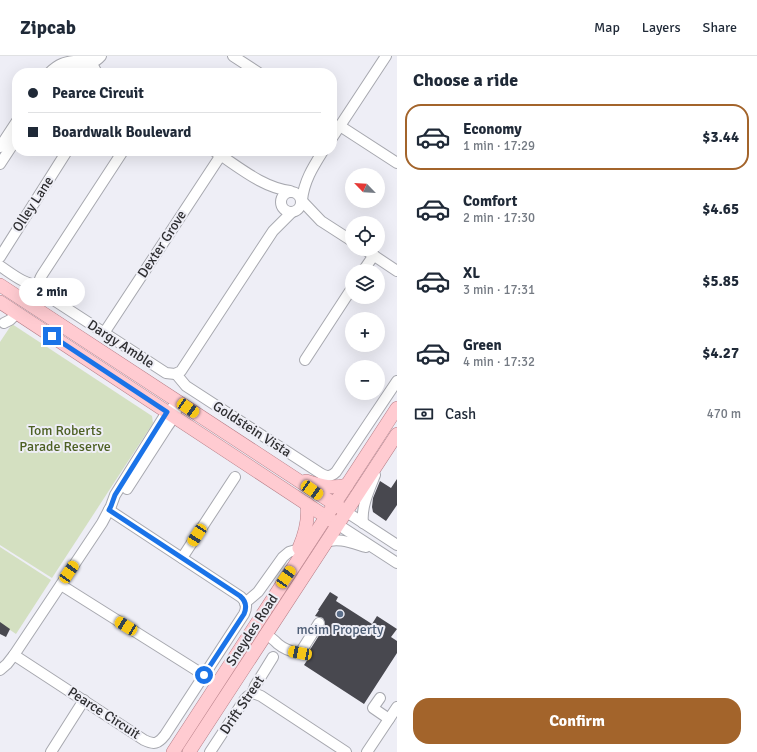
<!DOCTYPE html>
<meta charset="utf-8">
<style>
body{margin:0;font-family:Signika,sans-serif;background:#f2f2f3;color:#1f2937;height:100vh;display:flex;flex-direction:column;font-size:15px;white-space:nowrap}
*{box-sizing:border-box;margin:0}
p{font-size:13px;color:#747a83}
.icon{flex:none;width:22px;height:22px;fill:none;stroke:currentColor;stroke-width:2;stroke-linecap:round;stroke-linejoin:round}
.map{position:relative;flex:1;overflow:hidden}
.details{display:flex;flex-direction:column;background:#fff;width:360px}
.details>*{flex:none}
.top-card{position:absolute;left:12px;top:12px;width:325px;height:88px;border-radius:16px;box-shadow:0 4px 16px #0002;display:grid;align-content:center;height:88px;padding:0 16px;background:#fff}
.needle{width:26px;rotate:295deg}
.buttons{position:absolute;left:345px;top:112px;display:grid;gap:8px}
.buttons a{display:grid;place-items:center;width:40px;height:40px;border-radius:50%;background:#fff;box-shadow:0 4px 16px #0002;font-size:20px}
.end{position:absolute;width:18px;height:18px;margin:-9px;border:5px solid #1a73e8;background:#fff;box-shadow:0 0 0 2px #fff}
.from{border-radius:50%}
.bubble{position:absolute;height:28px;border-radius:14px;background:#fff;box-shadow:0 4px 16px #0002;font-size:13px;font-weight:700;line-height:28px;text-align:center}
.car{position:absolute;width:12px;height:24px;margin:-12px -6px;border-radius:5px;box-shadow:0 0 3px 1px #0007;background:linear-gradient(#f5c518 24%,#345 0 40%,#f5c518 0 76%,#345 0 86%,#f5c518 0)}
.top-card b{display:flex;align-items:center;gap:14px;height:38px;font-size:15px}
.top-card b+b{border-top:1px solid #e0e1e3}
.top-card i{width:10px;height:10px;background:#1f2937}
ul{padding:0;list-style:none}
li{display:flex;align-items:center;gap:12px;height:66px;margin:0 8px 6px;padding:0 8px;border:2px solid transparent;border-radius:16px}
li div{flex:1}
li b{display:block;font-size:15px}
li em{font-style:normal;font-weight:700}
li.on{border-color:#a3642b}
li>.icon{width:36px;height:36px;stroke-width:1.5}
h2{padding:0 16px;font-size:18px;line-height:48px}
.pay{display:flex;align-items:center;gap:10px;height:44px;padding:0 16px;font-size:15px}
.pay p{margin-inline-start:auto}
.cta{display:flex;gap:8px;margin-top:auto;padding:8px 16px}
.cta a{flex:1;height:46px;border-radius:16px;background:#a3642b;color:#fff;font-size:16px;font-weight:700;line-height:46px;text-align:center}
header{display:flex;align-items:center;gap:24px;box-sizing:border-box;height:56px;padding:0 20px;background:#fff;border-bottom:1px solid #e0e1e3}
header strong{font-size:19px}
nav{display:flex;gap:22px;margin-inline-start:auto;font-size:14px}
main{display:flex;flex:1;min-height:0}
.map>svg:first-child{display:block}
.green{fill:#d4e0c1}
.building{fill:#48484f}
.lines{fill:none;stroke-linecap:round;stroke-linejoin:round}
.minor-casing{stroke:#a7a8af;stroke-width:12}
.major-casing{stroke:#b67d86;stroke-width:14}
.minor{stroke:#fff;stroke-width:10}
.major{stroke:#ffcbd1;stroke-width:13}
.route{stroke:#1a73e8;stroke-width:5}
.service-dot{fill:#5c6f8a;stroke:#eeeef6;stroke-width:1.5}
.labels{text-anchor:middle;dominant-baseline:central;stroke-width:4;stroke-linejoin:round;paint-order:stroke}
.street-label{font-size:14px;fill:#2e2e31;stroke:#eeeef6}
.park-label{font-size:14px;fill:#4d6023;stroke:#eeeef6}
.service-label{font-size:14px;fill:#4e5e75;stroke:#eeeef6}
</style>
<header>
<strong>Zipcab</strong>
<nav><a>Map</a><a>Layers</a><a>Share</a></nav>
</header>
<main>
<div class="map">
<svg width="397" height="696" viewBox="0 0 397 696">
<rect width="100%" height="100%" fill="#eeeef6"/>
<!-- green -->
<g class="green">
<polygon points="12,268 152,360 153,367 52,522 0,489 0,286"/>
<polygon points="0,491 51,524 16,578 0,567"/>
</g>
<!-- building -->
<g class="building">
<polygon points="397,423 397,449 386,465 373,456 372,451 373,442 380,425 391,432"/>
<polygon points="330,536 338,541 336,545 372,568 377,560 397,573 391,581 397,585 397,597 364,648 304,609 308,603 306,600 325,570 325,567 323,562 315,560 319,554 318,554"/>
<polygon points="0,566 10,573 6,581 0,578"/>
</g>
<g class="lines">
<defs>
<g id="minor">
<polyline points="233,0 259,17"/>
<polyline points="89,2 97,17"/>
<path d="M49,17C66,0 74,9 93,0"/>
<path d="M60,17C72,5 89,14 101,0"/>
<polyline points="340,70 397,107"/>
<polyline points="332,82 386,0"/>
<polyline points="0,91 17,65"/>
<path d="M123,95L42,219C37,227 38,233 46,239L166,317L175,318L181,315L273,175L292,156"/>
<path d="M214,95C238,110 261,131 290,135"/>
<polyline points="0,108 17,82"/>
<circle cx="291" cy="146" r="10"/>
<path d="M302,144C304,125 313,111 323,95"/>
<polyline points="302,145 321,165 352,185"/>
<polyline points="364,193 397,215"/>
<polyline points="0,201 67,95"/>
<path d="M0,210C12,218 25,229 39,229"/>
<polyline points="363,215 374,199"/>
<polyline points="4,267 10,264 17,257"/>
<polyline points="104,277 221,99"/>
<polyline points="305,304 352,232"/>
<path d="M176,318L186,330L320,417C326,421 331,421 336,416L397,325"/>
<polyline points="127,433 167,371 174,361 176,355"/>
<polyline points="345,455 397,489"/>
<path d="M363,467C361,451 369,434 375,419"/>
<polyline points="337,468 397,507"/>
<path d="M325,487C336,480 355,488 366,491"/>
<polyline points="182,502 235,421"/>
<polyline points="61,529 204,619"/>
<polyline points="245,547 258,536 283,501 289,496 306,491"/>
<path d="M265,578C271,581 274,584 278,588C285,594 292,596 300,597L319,567"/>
<path d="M14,599L144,684C154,689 158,688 165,679L244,558C247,552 247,546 241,541L109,454"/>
<polyline points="0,614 7,608 14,599 102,467 111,450 115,439 167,356 179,346"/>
<polyline points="252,638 256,638 261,640 346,696"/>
<polyline points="252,638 255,630 273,601"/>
<polyline points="380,642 373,652 389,663"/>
<polyline points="51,696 84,644"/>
<polyline points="210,696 245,643 248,640 252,638"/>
<polyline points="367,696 397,651"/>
</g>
<g id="major">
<polyline points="0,229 345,455"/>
<polyline points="0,246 337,468"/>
<path d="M306,425C322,430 330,433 347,429"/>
<path d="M299,492C305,478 309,464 307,448"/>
<polyline points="173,696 397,352"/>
<polyline points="189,696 397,378"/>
</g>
</defs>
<!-- minor casing -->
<use href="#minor" class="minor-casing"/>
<!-- major casing -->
<use href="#major" class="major-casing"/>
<!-- minor -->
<use href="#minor" class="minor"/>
<!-- major -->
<use href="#major" class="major"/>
</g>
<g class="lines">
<!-- route -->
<path class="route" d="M52,280L167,356L115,439L111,450L109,454L240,540C246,545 247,551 244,558L204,619"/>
</g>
<!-- markers -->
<circle class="service-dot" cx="340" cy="558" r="4"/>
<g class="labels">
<!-- street labels -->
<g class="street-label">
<text transform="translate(33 148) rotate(-57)">Olley Lane</text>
<text transform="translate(162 188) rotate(-57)">Dexter Grove</text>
<text transform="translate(121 288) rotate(33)">Dargy Amble</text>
<text transform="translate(252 373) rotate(33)">Goldstein Vista</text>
<text transform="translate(252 574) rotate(-57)">Sneydes Road</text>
<text transform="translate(242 649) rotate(-56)">Drift Street</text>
<text transform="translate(104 657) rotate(33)">Pearce Circuit</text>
</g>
<!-- park labels -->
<g class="park-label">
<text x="65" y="374">Tom Roberts<tspan x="65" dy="16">Parade Reserve</tspan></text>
</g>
<!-- service labels -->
<g class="service-label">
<text x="340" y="573">mcim Property</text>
</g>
</g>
</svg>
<div class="buttons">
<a><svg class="needle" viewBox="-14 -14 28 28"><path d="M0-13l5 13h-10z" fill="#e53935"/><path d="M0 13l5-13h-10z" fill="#747a83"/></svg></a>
<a><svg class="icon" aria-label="locate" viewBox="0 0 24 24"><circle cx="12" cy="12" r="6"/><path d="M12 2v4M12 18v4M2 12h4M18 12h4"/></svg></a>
<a><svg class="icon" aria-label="layers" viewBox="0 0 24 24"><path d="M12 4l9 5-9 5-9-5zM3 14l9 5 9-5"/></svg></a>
<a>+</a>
<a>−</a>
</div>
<i class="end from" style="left:204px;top:619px"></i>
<i class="end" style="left:52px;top:280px"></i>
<div class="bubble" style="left:19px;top:222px;width:66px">2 min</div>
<i class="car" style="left:188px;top:352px;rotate:124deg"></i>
<i class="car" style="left:312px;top:434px;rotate:124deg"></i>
<i class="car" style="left:197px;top:479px;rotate:213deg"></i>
<i class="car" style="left:69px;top:516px;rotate:34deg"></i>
<i class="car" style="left:286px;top:521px;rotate:34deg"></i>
<i class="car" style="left:126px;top:570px;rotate:302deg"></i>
<i class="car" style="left:300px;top:597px;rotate:281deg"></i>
<div class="top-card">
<b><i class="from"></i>Pearce Circuit</b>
<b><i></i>Boardwalk Boulevard</b>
</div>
</div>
<section class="details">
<h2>Choose a ride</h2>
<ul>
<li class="on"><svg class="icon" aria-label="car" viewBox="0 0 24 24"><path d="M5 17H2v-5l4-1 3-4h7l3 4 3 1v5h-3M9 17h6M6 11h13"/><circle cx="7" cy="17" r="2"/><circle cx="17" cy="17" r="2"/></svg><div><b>Economy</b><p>1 min · 17:29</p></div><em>$3.44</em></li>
<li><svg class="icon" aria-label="car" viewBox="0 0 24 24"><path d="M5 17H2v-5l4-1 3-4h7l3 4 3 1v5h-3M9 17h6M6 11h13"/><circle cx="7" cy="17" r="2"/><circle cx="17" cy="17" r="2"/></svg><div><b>Comfort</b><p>2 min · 17:30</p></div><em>$4.65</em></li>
<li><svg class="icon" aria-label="car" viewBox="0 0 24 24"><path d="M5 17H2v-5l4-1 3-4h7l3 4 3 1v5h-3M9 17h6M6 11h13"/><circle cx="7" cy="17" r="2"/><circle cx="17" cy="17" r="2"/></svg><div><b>XL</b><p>3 min · 17:31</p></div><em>$5.85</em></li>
<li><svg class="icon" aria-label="car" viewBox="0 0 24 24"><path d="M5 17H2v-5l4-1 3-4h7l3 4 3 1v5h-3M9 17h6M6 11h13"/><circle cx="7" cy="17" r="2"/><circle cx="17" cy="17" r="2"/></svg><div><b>Green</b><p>4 min · 17:32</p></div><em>$4.27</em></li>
</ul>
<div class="pay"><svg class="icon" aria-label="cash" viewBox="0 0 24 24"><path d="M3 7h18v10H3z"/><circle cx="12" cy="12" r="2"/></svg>Cash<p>470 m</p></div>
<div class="cta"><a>Confirm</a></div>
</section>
</main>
